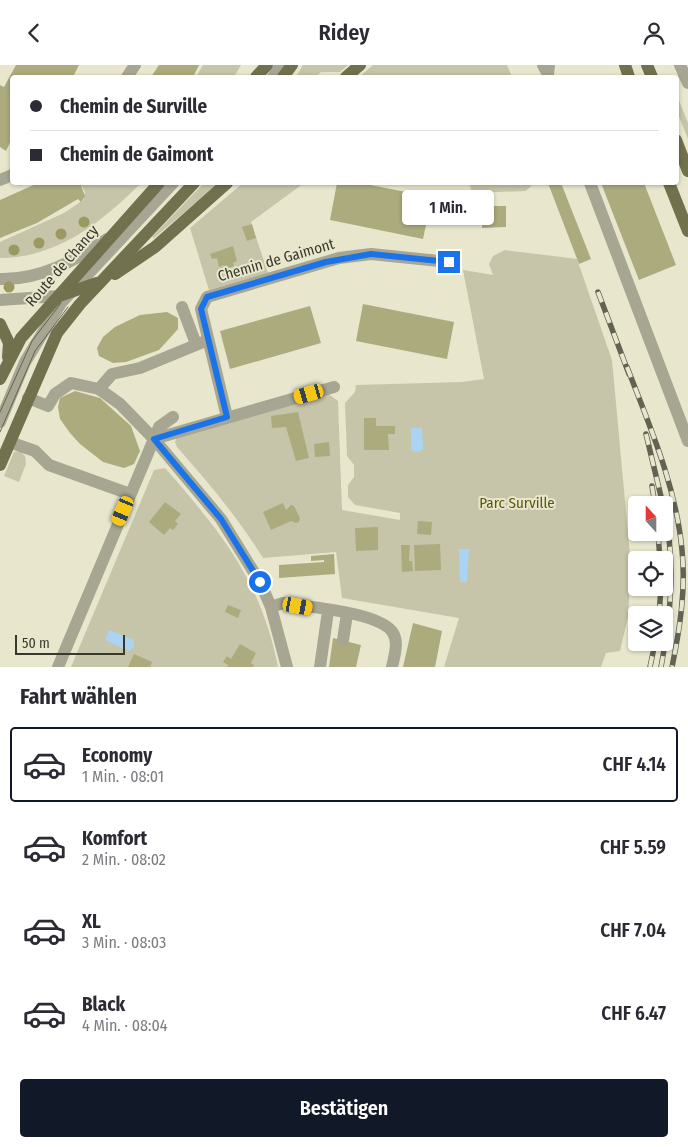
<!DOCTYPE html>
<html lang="de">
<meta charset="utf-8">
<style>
body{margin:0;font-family:"Fira Sans Condensed",sans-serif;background:#f2f2f3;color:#2b2b33;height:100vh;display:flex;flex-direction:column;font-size:19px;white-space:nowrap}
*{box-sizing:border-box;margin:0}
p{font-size:16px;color:#7c7c81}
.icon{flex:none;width:28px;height:28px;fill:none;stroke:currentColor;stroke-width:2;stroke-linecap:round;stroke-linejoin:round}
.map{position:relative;height:602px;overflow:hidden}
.side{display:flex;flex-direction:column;background:#fff;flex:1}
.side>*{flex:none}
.guide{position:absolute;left:10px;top:10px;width:669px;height:110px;border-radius:5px;box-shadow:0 1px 4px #0004;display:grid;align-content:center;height:110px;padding:0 20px;background:#fff}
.needle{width:32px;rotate:339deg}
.buttons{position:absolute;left:628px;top:431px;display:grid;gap:10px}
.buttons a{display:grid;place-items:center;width:45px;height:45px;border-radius:5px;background:#fff;box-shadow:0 1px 4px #0004;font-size:25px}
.scale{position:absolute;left:15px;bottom:12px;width:110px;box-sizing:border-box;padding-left:5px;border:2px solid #38382d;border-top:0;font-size:14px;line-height:18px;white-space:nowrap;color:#38382d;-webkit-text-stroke:4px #e8e7cd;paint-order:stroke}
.end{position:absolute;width:22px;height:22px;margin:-11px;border:6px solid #1a73e8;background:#fff;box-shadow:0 0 0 2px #fff}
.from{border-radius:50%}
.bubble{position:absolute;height:35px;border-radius:5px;background:#fff;box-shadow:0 1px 4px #0004;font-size:16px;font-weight:600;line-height:35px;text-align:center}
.car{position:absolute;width:15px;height:30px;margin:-15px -8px;border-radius:6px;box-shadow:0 0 4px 1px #0007;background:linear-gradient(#f5c518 24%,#345 0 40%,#f5c518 0 76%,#345 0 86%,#f5c518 0)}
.guide b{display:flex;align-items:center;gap:18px;height:48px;font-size:19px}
.guide b+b{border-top:1px solid #e1e1e2}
.guide i{width:12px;height:12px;background:#2b2b33}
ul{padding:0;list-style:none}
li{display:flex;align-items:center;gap:15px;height:75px;margin:0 10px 8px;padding:0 10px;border:2px solid transparent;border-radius:5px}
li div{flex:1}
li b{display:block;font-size:19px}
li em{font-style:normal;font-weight:600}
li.selected{border-color:#111827}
li>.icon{width:45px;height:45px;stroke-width:1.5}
h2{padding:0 20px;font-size:22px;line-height:60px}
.button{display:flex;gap:10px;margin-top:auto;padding:10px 20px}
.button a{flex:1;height:58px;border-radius:5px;background:#111827;color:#fff;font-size:20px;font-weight:600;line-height:58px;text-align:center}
header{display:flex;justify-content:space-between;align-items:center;height:65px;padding:0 20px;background:#fff;font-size:22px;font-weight:600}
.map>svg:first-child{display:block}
.green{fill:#c6c5a9}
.water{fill:#abd3f4}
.building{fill:#acab7e}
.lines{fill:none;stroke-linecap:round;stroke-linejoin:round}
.minor{stroke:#a6a692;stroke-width:12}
.major{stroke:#72714d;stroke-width:12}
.tram{stroke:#636354;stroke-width:1}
.rail-casing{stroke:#636354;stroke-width:5.5}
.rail{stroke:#e8e7cd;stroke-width:4;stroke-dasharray:11;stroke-linecap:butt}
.tree{fill:#9b9962}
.route{stroke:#1a73e8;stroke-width:6}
.labels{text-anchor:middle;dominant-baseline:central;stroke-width:4;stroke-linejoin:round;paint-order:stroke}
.street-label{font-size:15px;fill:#38382d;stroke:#e8e7cd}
.park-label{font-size:15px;fill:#5c590b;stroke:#e8e7cd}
</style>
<header><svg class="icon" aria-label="back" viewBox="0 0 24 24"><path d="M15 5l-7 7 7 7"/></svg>Ridey<svg class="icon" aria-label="person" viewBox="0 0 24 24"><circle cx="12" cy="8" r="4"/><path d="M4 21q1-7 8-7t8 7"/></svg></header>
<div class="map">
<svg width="688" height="602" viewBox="0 0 688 602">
<rect width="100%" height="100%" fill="#e8e7cd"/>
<!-- green -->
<g class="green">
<polygon points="203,0 241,0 234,12 196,12"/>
<polygon points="303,0 348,0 340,7 321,7 315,12 296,12"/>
<polygon points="373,0 507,0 512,12 359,12"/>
<polygon points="676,28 688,58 688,74 676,44"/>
<path d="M80,118H141C103,156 58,193 0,193V177L64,148L83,135L85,127Z"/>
<polygon points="204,118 219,118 154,173 152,172"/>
<polygon points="243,118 304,118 251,157 268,208 209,225 190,163"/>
<polygon points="469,118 534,118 526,126 472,128"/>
<path d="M505,185L577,194L612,295L631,501L628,552L620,586L606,588L601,602H444L459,553L342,533L336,487L263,493C238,453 209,418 177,382L175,377L177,372L327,328L338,336L342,445L400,455V448L355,440L348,432V420L354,412V400L347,391L345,338L355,327L356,320L462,317L484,314L463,205L493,210L489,199L493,191Z"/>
<polygon points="20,386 25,391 26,399 19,417 4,411 14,387"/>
<path d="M165,403C221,467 261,516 278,602H71L154,405Z"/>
</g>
<!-- water -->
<g class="water">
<polygon points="411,363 422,363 423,384 420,386 414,387 411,383"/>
<polygon points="459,484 469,484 467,517 460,517"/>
<polygon points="109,565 134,575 134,581 129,586 105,575"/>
</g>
<!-- building -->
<g class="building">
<polygon points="16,0 79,0 73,12 12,12 12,73 6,86 0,82 0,20 4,22"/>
<polygon points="159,0 199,0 193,12 151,12"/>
<polygon points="38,118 80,118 85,131 81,137 78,134 37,158 0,173 0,135"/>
<polygon points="337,118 360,118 432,132 423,174 330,155"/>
<polygon points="548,118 561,118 591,194 579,199"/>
<polygon points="601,118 644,118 676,200 639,215"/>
<polygon points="482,141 506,141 506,162 482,163"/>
<polygon points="252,159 256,173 247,176 242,162"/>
<polygon points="233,181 237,196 233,198 234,201 225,204 224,200 219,202 217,193 212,194 210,189"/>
<polygon points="363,239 454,257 447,294 356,276"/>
<polygon points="310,241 321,278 230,304 220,266"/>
<polygon points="167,247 178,253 178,264 159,285 126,297 113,298 99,291 97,283 103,272 115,262 140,250"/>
<polygon points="75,326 100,333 131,361 140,386 134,399 124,403 103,397 80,379 70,368 60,354 58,342 60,333"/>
<polygon points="298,347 309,393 296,396 286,362 272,363 271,351"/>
<polygon points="364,353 376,353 376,361 395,361 395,369 388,369 389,385 364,385"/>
<polygon points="329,377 330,391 315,392 314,379"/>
<polygon points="165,437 181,449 175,456 178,459 173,465 170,463 164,470 149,457"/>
<polygon points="283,438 286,445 291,440 294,441 300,453 299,457 296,458 291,456 271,465 263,447"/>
<polygon points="418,456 432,457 431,470 417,469"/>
<polygon points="378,462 378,485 356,486 355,463"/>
<polygon points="440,479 441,505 415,506 414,480"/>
<polygon points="401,480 410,480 409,496 412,496 413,506 402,507"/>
<polygon points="334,489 335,509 279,513 279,500 324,497 324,495 311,496 311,491"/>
<polygon points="228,540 241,545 238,553 225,547"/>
<polygon points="413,558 442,566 435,602 403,602"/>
<polygon points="333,573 361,580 356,602 329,602"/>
<polygon points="240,579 256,588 251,598 254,600 253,602 227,602 228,600 223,597 227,591 231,594"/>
<polygon points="134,589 152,597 150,602 128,602"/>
</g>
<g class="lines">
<!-- minor -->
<g class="minor">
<polyline points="543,0 548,9 549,0"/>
<polyline points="680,0 688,18"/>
<polyline points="127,12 135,0"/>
<polyline points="273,12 281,0"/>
<polyline points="0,115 12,110"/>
<polyline points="590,118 688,376"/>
<path d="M0,214C41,215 74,196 107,174"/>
<polyline points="0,235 59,231"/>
<polyline points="182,242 196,279"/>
<polyline points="99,324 112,309 140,303 208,275"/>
<polyline points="28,333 48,341 55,329 71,318 99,324 120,339 154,374 221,454 260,517 271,542 287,602"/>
<polyline points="227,352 201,244 207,232 339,193 371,189 449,197"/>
<polyline points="0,357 25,297 61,238 173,118"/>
<polyline points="154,374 334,322"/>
<polyline points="15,379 35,386 49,400 130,429"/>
<path d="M271,542L283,538C307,542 381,547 393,568C399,578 394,592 392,602"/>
<polyline points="343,575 347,549"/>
<polyline points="58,602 159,362 173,352"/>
<polyline points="320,602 328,546"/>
</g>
<!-- major -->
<g class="major">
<polyline points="625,0 629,12"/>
<polyline points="647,0 652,12"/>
<polyline points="256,12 267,0"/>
<polyline points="283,12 292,0"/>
<polyline points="346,12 360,0"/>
<polyline points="676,75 688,106"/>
<polyline points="669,118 688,166"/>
<polyline points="115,209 155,182 227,118"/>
<polyline points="59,231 97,218"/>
<polyline points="0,259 9,278 8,292"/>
<polyline points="0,314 21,273 159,118"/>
<polyline points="0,400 57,268 80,239 194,118"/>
</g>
<!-- tram -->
<g class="tram">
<polyline points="0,347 32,276 61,238"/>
<polyline points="0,367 35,286 68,242"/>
</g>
<defs>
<g id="rail">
<polyline points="598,227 629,309"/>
<path d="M627,302C650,362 676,421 682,485C686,524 680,563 672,602"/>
<polyline points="646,369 663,440"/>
<polyline points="652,421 655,440"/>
<polyline points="658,468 660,495"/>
<polyline points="659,550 661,522"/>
<polyline points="650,602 655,578"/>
<path d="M661,602C671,549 676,497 664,444"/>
</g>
</defs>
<!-- rail casing -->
<use href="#rail" class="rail-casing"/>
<!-- rail -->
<use href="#rail" class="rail"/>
</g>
<!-- trees -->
<g class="tree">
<circle cx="84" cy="157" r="5.5"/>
<circle cx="61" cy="169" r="5.5"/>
<circle cx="39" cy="178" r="5.5"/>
<circle cx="14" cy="185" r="5.5"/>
<circle cx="9" cy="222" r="5.5"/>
</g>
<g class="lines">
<!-- route -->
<polyline class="route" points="260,517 221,454 154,374 227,352 201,244 207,232 326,197 371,189 449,197"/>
</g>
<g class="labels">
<!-- street labels -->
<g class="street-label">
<text transform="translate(276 195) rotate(-16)">Chemin de Gaimont</text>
<text transform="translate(62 201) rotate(-49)">Route de Chancy</text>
</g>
<!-- park labels -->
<g class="park-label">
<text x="517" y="438">Parc Surville</text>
</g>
</g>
</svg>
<div class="buttons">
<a><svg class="needle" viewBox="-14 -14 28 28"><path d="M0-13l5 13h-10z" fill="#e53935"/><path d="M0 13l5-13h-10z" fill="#7c7c81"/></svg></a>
<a><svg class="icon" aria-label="locate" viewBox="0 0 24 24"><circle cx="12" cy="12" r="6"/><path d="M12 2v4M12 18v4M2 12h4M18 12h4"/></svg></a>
<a><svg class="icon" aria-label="layers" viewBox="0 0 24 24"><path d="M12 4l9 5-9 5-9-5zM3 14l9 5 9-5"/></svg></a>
</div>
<div class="scale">50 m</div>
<i class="end from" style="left:260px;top:517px"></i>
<i class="end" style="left:449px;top:197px"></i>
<div class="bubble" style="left:402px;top:125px;width:92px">1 Min.</div>
<i class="car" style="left:309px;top:329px;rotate:254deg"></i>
<i class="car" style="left:123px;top:446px;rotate:203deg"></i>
<i class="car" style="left:298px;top:541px;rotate:100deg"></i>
<div class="guide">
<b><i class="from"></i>Chemin de Surville</b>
<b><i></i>Chemin de Gaimont</b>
</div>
</div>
<section class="side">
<h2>Fahrt wählen</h2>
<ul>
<li class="selected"><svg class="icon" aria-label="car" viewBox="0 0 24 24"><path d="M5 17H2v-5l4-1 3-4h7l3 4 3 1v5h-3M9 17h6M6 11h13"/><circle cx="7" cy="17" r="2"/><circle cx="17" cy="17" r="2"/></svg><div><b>Economy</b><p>1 Min. · 08:01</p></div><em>CHF 4.14</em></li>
<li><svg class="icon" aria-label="car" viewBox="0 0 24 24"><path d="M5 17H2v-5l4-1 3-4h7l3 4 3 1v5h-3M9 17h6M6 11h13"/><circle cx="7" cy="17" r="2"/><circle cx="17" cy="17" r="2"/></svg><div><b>Komfort</b><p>2 Min. · 08:02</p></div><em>CHF 5.59</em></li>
<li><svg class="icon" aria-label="car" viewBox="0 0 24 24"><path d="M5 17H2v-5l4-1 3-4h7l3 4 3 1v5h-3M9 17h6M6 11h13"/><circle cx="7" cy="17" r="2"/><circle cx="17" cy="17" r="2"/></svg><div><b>XL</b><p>3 Min. · 08:03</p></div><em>CHF 7.04</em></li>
<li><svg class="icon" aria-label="car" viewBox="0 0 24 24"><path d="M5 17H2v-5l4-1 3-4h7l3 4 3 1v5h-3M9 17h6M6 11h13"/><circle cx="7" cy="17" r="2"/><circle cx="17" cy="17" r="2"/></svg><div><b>Black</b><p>4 Min. · 08:04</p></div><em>CHF 6.47</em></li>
</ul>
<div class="button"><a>Bestätigen</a></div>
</section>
